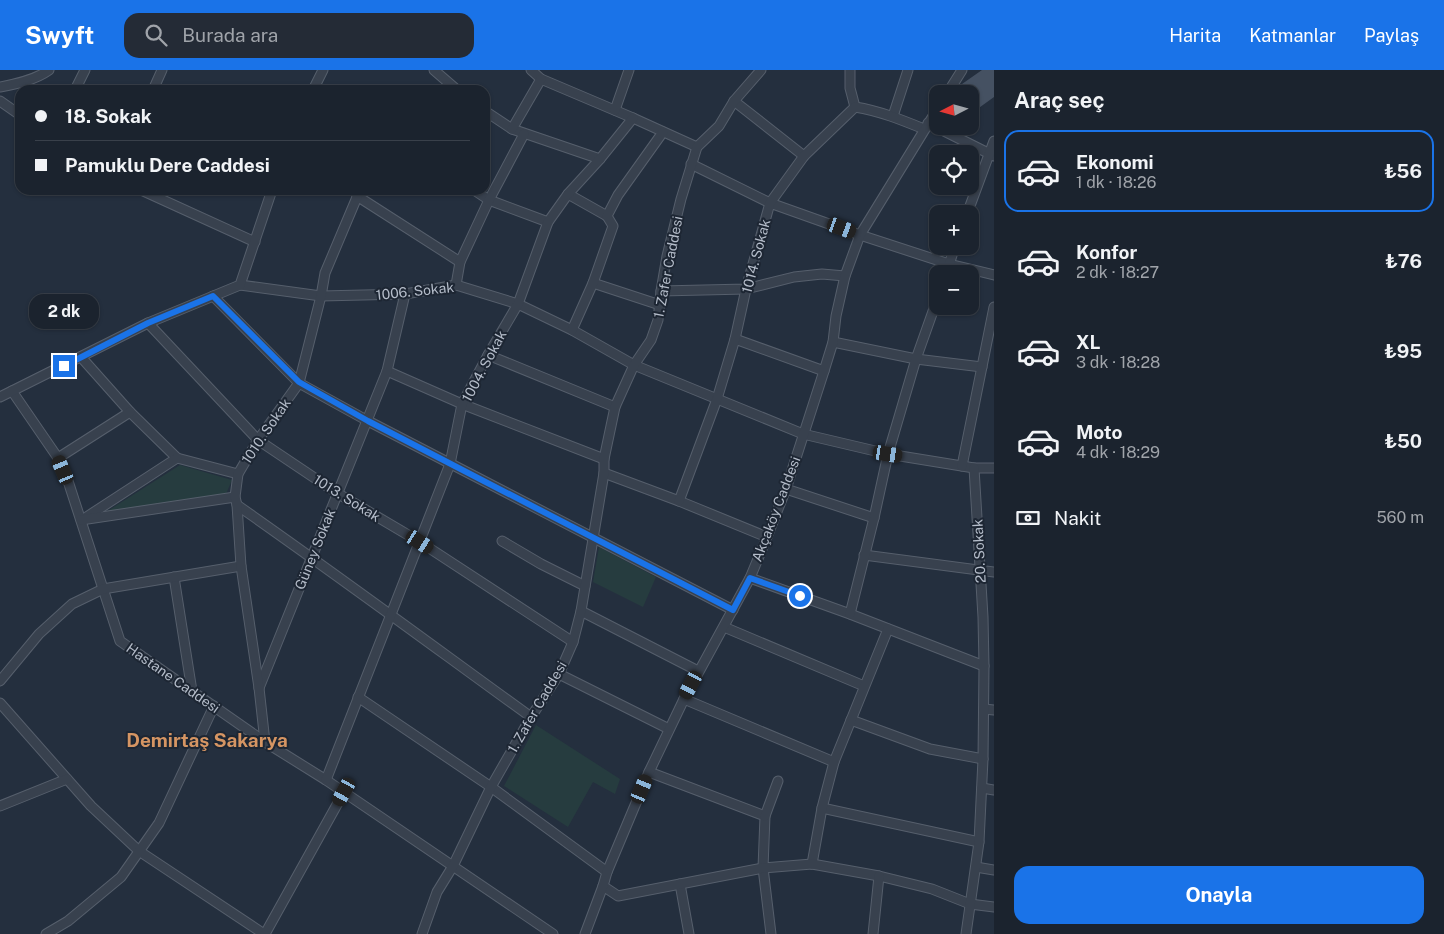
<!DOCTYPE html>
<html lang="tr">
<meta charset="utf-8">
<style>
body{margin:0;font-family:"Public Sans",sans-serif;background:#242b36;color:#f1f3f6;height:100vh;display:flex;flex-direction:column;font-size:19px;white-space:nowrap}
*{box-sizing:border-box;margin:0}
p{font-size:16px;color:#a0a4aa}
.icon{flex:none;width:28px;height:28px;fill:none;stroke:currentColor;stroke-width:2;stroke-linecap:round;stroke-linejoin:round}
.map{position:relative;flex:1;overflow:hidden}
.side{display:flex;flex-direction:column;background:#1b232e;width:450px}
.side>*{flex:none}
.top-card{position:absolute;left:15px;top:15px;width:475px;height:110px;border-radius:15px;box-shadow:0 1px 4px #0004,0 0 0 1px #39404a;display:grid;align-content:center;height:110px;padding:0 20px;background:#1b232e}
.needle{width:32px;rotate:264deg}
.tools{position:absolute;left:929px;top:15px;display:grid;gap:10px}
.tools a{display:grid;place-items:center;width:50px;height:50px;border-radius:10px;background:#1b232e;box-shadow:0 1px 4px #0004,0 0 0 1px #39404a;font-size:25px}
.end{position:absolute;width:22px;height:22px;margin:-11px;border:6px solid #1a73e8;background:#fff;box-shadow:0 0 0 2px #fff}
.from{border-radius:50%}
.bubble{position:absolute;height:35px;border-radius:15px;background:#1b232e;box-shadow:0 1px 4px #0004,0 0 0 1px #39404a;font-size:16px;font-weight:700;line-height:35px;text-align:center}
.car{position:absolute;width:15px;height:30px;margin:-15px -8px;border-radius:6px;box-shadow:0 0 4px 1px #0007;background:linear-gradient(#222 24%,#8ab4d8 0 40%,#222 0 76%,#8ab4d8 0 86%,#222 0)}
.top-card b{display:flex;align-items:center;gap:18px;height:48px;font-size:19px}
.top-card b+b{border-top:1px solid #39404a}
.top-card i{width:12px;height:12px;background:#f1f3f6}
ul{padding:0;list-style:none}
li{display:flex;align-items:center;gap:15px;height:82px;margin:0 10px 8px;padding:0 10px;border:2px solid transparent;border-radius:15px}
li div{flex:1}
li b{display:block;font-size:19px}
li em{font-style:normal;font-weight:700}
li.selected{border-color:#1a73e8}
li>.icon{width:45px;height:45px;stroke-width:1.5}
h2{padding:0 20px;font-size:22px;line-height:60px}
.pay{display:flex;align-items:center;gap:12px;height:55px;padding:0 20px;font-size:19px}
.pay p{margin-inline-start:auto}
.action{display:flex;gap:10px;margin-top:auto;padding:10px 20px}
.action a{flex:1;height:58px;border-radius:15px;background:#1a73e8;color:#fff;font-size:20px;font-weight:700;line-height:58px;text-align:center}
header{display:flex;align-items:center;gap:30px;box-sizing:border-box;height:70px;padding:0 25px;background:#1a73e8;color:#fff}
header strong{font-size:24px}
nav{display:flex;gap:28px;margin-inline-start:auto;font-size:18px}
.search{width:350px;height:45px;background:#242b36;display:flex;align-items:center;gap:12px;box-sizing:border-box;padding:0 18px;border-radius:15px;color:#a0a4aa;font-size:19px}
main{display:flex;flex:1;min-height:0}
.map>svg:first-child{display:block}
.green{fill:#263c3f}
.building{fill:#455162}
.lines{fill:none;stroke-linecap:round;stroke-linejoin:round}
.street-casing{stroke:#565f6c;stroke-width:11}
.street{stroke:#38414e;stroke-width:9}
.route{stroke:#1a73e8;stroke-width:6}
.labels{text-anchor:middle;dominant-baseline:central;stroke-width:4;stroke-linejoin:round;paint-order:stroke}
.street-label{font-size:14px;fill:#b4bcc9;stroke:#1d2633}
.district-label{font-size:19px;font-weight:bold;fill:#d59563;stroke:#1d2633}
</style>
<header>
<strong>Swyft</strong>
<div class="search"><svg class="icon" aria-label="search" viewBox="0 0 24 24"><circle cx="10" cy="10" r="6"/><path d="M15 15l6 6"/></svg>Burada ara</div>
<nav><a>Harita</a><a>Katmanlar</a><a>Paylaş</a></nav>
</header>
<main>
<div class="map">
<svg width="994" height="864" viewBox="0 0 994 864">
<rect width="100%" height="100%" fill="#242f3e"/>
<!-- green -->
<g class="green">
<polygon points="180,395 232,410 226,424 106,442"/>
<polygon points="599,477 656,507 643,537 593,512"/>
<polygon points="536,655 620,709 615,724 593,712 568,757 504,716"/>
</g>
<!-- building -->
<polygon class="building" points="982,0 994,0 994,27 976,40 970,28 970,24 967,24 962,14"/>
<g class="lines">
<defs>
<g id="street">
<polyline points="434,0 457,20"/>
<polyline points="531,0 541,9 633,48 697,77"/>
<polyline points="850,0 850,18 855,37"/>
<path d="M0,17C16,14 35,10 49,0"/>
<polyline points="75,20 85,0"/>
<polyline points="153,20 162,0"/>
<polyline points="313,20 323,0"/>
<polyline points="947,24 962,0"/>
<polyline points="0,31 20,45"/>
<polyline points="734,31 804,86"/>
<polyline points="615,40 629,0"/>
<polyline points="485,41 512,59 600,89"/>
<polyline points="893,46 908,0"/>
<polyline points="928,53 994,86"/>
<polyline points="512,59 541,9"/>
<polyline points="691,94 770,133 860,165 949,194 994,205"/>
<polyline points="141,120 255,172"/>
<polyline points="474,120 489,130 548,152"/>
<polyline points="568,124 607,146"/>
<polyline points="357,126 460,192"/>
<polyline points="967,144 994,71"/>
<polyline points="946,204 955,176"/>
<polyline points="593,213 660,235"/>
<polyline points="240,215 321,226 405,224 456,215 518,234 572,260 634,295 803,364 888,384 974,398 994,398"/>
<polyline points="456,215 460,192 489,130 524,64"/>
<polyline points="661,221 746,219 794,207 822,204 845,206"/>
<polyline points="213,226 299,313 368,351 733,540"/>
<polyline points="148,253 258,370 337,423 420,472 573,572"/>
<polyline points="572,260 593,213 613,156 607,146 618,125 663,62"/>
<polyline points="735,269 824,301"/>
<polyline points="833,272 916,289 982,297"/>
<polyline points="488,285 615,337"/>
<polyline points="81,287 130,342 177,388 238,404"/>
<polyline points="387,301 462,334 604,389"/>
<polyline points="12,321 58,388 68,411 120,571 265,672 326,710 553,864"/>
<polyline points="0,327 148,253 240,215 272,120"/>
<polyline points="58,388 130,342"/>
<polyline points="962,396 994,237"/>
<polyline points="604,403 679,431 767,467"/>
<polyline points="786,419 874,448"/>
<path d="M679,431L717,329L735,269L746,219L770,133L804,86L855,37C880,41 902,50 924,59"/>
<path d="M237,435C336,504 433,576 531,647"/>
<polyline points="85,448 177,388"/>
<polyline points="81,450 235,427"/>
<polyline points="502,471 541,494 585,516"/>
<polyline points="864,485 994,502"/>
<polyline points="174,507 192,621"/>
<polyline points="750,508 850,544 984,596"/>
<polyline points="581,541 698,601"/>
<polyline points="850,544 874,448 888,384 916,289 938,227"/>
<polyline points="724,557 864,616"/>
<polyline points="559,604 669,659"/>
<polyline points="0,611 39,564 72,534 103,519 241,496"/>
<polyline points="259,618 387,301 405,224"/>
<polyline points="358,627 491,717 607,802"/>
<polyline points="684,629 834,692"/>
<polyline points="0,633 91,736 139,781 264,864"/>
<polyline points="984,639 994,640"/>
<polyline points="851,650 930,679 983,689"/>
<polyline points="265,672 259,618 241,496 237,435 235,427 238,404 258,370 299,313 321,226 325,203 360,120"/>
<polyline points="649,702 765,746 763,798 771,864"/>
<polyline points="326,710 450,394 462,334 488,285 518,234 548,152 568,124 600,89 633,48"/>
<polyline points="982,718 994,720"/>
<polyline points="0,736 67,709"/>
<polyline points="822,738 979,772"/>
<polyline points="765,746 778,711"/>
<polyline points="812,794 822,738 834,692 888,559"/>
<polyline points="976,797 994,800"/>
<polyline points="680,814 689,864"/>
<polyline points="603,816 618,826 763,798 812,794 879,806 932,819 970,834 994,837"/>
<polyline points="46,864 68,851 121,807 159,753 214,636"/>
<polyline points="265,864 344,722"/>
<polyline points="422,864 437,822 453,796 491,717 531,647 559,604 573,572 581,541 604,403 604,389 615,337 634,295 651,270 658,250 661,221 667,186 681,129 697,77 719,56 734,31 761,0"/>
<polyline points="585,864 603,816 607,802 649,702 684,629 750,508 767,467 786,419 824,301 833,272 836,246 845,206 860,165 938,38"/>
<polyline points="873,864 879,806"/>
<polyline points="966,864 979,772 983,689 984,596 983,547 974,398"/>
</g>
</defs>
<!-- street casing -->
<use href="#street" class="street-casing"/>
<!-- street -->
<use href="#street" class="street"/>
</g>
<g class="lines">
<!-- route -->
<polyline class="route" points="64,296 148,253 213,226 299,312 368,351 733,540 750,508 800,526"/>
</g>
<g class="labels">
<!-- street labels -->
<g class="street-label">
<text transform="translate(756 186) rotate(-75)">1014. Sokak</text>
<text transform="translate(668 197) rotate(-79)">1. Zafer Caddesi</text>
<text transform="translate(415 221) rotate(-6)">1006. Sokak</text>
<text transform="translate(484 296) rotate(-62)">1004. Sokak</text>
<text transform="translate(266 361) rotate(-56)">1010. Sokak</text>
<text transform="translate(347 428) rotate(32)">1013. Sokak</text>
<text transform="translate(776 439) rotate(-69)">Akçaköy Caddesi</text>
<text transform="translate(315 479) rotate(-68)">Güney Sokak</text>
<text transform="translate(979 481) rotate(-93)">20. Sokak</text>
<text transform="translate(173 608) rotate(35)">Hastane Caddesi</text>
<text transform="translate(537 637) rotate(-60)">1. Zafer Caddesi</text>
</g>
<!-- district labels -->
<g class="district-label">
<text x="207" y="670">Demirtaş Sakarya</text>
</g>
</g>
</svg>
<div class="tools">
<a><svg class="needle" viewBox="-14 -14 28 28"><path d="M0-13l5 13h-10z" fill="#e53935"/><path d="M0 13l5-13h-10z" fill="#a0a4aa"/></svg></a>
<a><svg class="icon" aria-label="locate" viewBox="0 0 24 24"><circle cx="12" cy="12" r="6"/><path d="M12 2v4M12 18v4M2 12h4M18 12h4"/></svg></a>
<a>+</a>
<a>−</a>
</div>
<i class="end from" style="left:800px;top:526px"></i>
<i class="end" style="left:64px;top:296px"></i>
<div class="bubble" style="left:29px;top:224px;width:70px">2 dk</div>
<i class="car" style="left:842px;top:158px;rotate:110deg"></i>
<i class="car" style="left:888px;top:384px;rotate:99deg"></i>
<i class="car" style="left:63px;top:400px;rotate:337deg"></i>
<i class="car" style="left:420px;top:472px;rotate:123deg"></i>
<i class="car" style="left:691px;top:615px;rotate:208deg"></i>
<i class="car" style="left:642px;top:719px;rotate:23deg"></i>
<i class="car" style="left:344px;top:722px;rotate:209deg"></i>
<div class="top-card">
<b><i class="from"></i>18. Sokak</b>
<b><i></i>Pamuklu Dere Caddesi</b>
</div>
</div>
<section class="side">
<h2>Araç seç</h2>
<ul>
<li class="selected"><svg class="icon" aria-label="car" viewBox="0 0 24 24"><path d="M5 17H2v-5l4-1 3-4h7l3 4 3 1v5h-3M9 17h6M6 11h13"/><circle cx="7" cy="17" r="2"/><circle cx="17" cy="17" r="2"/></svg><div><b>Ekonomi</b><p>1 dk · 18:26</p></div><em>₺56</em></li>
<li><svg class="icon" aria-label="car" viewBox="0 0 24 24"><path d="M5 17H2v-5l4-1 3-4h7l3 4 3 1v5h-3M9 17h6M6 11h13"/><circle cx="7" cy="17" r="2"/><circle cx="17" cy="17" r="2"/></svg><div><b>Konfor</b><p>2 dk · 18:27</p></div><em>₺76</em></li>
<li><svg class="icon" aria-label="car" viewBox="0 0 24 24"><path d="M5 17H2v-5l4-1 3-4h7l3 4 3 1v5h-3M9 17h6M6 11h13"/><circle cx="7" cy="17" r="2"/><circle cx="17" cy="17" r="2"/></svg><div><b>XL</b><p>3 dk · 18:28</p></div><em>₺95</em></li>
<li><svg class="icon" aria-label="car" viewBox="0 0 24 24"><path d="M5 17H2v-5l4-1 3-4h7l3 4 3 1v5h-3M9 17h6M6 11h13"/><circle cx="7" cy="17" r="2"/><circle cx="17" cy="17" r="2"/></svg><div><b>Moto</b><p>4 dk · 18:29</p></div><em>₺50</em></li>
</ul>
<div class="pay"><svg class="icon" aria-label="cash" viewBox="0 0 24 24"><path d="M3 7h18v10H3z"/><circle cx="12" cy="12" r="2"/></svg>Nakit<p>560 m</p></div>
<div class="action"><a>Onayla</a></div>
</section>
</main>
